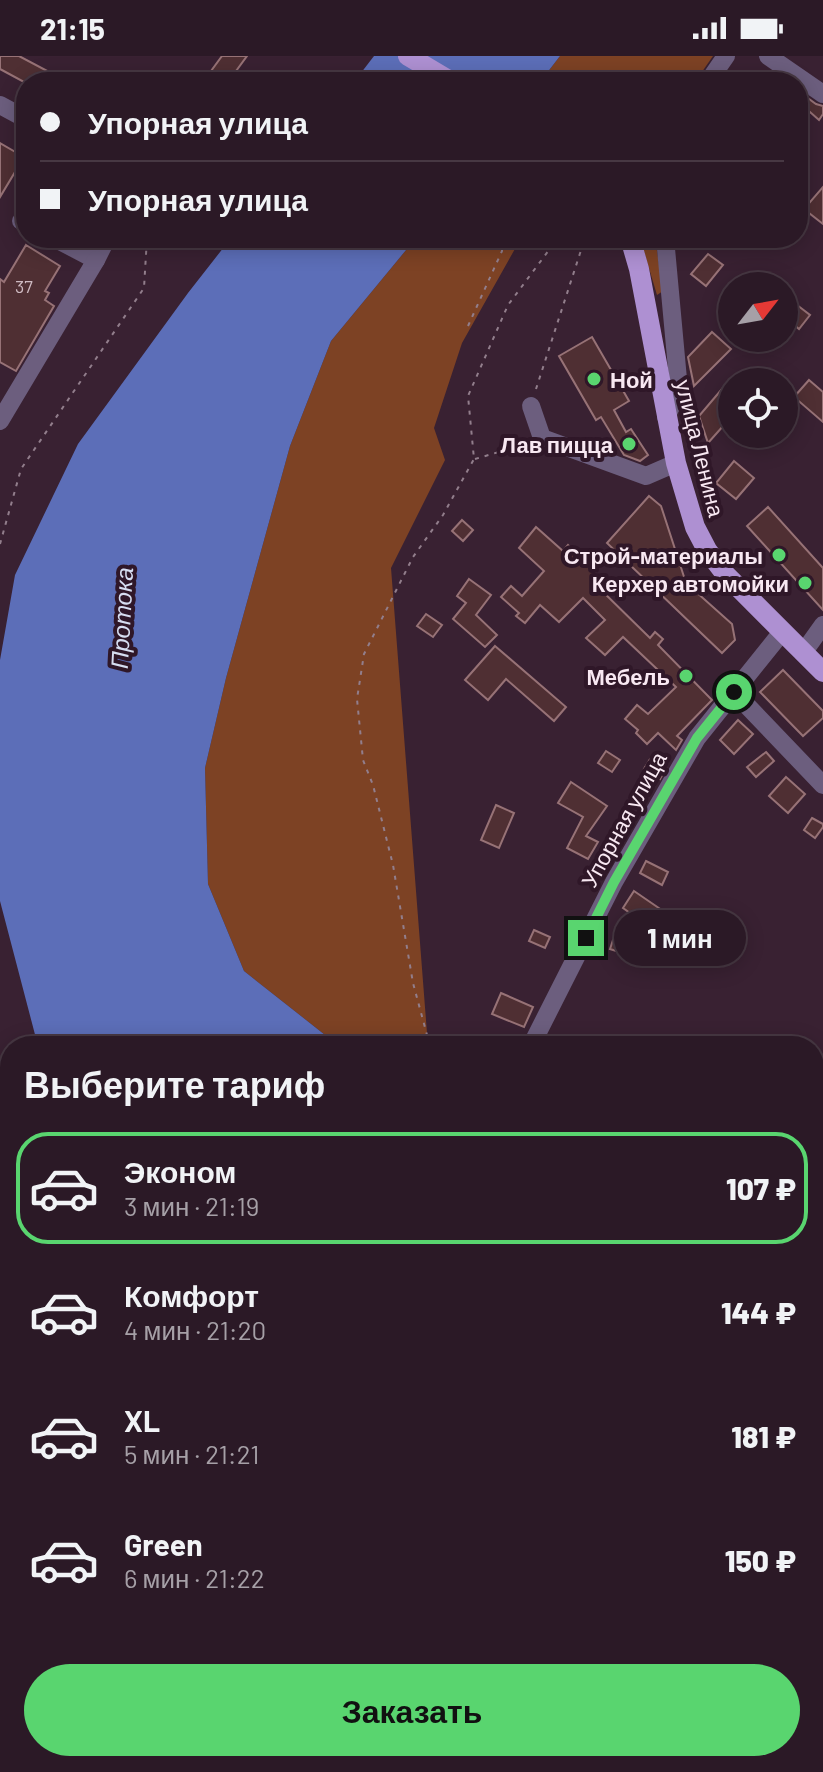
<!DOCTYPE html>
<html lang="ru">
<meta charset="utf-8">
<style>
body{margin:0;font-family:Barlow,sans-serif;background:#372632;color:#f1f3f6;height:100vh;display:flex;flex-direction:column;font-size:30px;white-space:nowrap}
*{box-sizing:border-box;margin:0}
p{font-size:26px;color:#a6a0a7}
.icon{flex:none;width:44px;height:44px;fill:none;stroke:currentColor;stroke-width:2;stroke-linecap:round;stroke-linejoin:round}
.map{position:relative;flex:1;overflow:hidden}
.panel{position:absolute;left:0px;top:980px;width:824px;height:736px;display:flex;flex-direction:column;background:#2b1926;border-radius:32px 32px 0 0;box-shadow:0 4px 20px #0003,0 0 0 2px #473843}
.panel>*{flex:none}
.top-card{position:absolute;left:16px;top:16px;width:792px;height:176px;border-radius:32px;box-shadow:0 4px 20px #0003,0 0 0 2px #473843;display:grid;align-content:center;height:176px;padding:0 24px;background:#2b1926}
.needle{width:52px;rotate:59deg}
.tools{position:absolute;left:718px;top:216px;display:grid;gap:16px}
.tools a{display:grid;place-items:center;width:80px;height:80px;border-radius:50%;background:#2b1926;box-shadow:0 4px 20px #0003,0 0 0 2px #473843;font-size:40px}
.end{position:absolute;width:36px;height:36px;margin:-18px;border:10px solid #59d56f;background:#111;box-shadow:0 0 0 4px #111}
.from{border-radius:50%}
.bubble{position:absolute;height:56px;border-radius:28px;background:#2b1926;box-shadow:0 4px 20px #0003,0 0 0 2px #473843;font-size:26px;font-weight:800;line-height:56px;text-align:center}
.top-card b{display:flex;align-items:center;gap:28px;height:76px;font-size:30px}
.top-card b+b{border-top:2px solid #473843}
.top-card i{width:20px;height:20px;background:#f1f3f6}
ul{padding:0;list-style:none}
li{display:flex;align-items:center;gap:24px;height:112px;margin:0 16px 12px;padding:0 8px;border:4px solid transparent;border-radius:32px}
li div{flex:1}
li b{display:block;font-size:30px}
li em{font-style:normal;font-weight:800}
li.selected{border-color:#59d56f}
li>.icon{width:72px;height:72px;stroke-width:1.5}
h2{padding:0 24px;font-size:36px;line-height:96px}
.action{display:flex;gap:16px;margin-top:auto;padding:16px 24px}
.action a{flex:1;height:92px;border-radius:48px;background:#59d56f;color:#111;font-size:32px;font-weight:800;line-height:92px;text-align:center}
.status{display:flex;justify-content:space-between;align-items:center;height:56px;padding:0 40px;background:#2b1926;direction:ltr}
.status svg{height:22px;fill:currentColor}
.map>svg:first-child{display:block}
.green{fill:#7d4224}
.water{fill:#5c6eb8}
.building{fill:#4f2f33;stroke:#977276;stroke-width:2}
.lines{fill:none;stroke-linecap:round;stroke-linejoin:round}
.path{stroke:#927e8c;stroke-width:2;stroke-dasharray:4 6;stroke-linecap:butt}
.minor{stroke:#6c5e7e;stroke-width:18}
.major{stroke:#ae90d2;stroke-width:20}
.route{stroke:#59d56f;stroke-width:10}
.poi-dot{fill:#59d56f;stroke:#2f1728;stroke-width:3}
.labels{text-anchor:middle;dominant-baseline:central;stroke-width:8;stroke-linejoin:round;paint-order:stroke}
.number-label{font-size:18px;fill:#cebac2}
.poi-label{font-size:22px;font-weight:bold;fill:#f8e8f2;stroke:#2f1728;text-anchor:end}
.street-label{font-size:22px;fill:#f8e8f2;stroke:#2f1728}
.water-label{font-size:24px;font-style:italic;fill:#d6ddf1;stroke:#2f1728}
</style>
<div class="status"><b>21:15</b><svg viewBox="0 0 49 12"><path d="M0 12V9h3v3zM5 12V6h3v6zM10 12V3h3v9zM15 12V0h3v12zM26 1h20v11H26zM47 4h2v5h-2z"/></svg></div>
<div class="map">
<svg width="823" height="1716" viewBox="0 0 823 1716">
<rect width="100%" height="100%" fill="#392132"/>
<!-- green -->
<g class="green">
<polygon points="560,0 713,0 695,26 540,26"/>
<polygon points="416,182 516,182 516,191 462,287 434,372 445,404 391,512 428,990 339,990 244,915 208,828 205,712 226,622 290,390 331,285"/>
<polygon points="640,182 655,182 663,235 657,239"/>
</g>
<!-- water -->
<g class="water">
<polygon points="374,0 560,0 540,26 354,26"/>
<polygon points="231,182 416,182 331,285 290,390 226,622 205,712 208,828 244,915 339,990 38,990 0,845 0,604 15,519 78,388 188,237"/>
<polygon points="289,1706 576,1706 578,1716 292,1716"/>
</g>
<!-- building -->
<g class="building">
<polygon points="0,0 19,0 68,26 24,26 0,13"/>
<polygon points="222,0 247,0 228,26 203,26"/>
<polygon points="805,40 816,48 823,50 823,58 819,64 810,56 798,74 798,50"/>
<polygon points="0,87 24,101 0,141"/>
<polygon points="823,131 823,168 804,153"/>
<polygon points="26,189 60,210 45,235 49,237 45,244 54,250 16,315 0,306 0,223 4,226"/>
<polygon points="708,198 723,209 706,230 691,218"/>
<polygon points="797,249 810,259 799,273 786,262"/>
<polygon points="712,276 731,293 694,330 688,301"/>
<polygon points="592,281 629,345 614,354 626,376 631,373 648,399 640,405 624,399 601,361 596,364 559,300"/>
<polygon points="809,324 823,336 823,366 794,341"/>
<polygon points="722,333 732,341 732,360 708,387 699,360"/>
<polygon points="734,405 754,422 736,443 716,427"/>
<polygon points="649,440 661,450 686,527 732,568 735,584 722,597 607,487"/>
<polygon points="768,451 823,512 823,554 747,470"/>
<polygon points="462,464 473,474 463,485 452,475"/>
<polygon points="536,471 563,495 568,489 578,499 602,524 596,529 650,582 655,576 663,583 658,589 712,644 677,680 682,684 676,694 658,677 647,688 636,677 638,674 625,663 637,649 648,658 676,631 623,581 605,599 586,582 605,564 583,542 559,566 540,549 525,567 516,560 519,557 501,541 511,530 522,540 544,515 519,492"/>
<polygon points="469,523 491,539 476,559 497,579 485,591 453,563 466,547 457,540"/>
<polygon points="426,558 442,569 433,581 417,570"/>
<polygon points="495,590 566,651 554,665 506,623 488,644 465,624"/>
<polygon points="783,614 823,655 823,662 803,680 760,636"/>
<polygon points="738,664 753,678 734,698 720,684"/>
<polygon points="606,695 620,704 612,716 598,707"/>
<polygon points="766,696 774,705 756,721 747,711"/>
<polygon points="650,703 666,712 660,723 644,713"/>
<polygon points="786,721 805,738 788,757 769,740"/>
<polygon points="571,726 607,750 586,780 598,786 588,803 567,792 583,761 558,747"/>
<polygon points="496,749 514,757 499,792 481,784"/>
<polygon points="812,762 823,768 823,771 815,782 804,774"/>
<polygon points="646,805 668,816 662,829 640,817"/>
<polygon points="634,835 666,857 654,874 623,852"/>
<polygon points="534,874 550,881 545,892 529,885"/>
<polygon points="615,878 631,883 626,898 610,893"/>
<polygon points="501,937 533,951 524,971 492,958"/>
</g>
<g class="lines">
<!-- path -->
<g class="path">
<polyline points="468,270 502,195 502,182"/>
<polyline points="536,333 584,185 582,182"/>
<polyline points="475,403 526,388"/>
<polyline points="0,488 21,413 144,232 147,182"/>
<polyline points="430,990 413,927 393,809 373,729 363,704 357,643 364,598 413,501 443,459 474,403 468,340 508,249 558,182"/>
</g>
<!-- minor -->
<g class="minor">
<polyline points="768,0 823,38"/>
<polyline points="708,26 726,0"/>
<polyline points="0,49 26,63"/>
<polyline points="21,165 26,167"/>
<polyline points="54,182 96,204 107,182"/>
<polyline points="665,182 679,334 666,361"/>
<polyline points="531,350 542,382 646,420 676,407"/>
<polyline points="0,365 96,204"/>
<polyline points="803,597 823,569"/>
<polyline points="734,636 823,729"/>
<polyline points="531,990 614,826 697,682 782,576"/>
<polyline points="814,1129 823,1132"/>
<polyline points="0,1569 10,1597"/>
<polyline points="48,1706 52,1716"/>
<polyline points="649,1706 652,1716"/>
<polyline points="670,1706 674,1716"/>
</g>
<!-- major -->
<g class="major">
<polyline points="408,0 452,26"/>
<polyline points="630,182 639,213 676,407 695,471 707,494 726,519 823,616"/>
</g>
</g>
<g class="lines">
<!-- route -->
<polyline class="route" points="586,882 614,826 697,682 734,636"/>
</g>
<!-- markers -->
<g class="poi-dot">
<circle cx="594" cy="323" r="8"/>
<circle cx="629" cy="388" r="8"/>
<circle cx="779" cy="499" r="8"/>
<circle cx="805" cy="527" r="8"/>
<circle cx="686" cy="620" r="8"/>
</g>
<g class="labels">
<!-- number labels -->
<g class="number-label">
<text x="24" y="230">37</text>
</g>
<!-- poi labels -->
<g class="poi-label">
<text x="610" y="323" text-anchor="start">Ной</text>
<text x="613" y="388">Лав пицца</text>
<text x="763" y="499">Строй-материалы</text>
<text x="789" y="527">Керхер автомойки</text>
<text x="670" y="620">Мебель</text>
</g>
<!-- street labels -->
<g class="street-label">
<text transform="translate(701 392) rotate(76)">улица Ленина</text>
<text transform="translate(623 763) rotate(-61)">Упорная улица</text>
</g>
<!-- water labels -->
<g class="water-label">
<text transform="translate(121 562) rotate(-87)">Протока</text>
</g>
</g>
</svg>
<div class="tools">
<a><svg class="needle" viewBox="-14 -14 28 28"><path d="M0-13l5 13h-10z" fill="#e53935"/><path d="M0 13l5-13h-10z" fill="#a6a0a7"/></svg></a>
<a><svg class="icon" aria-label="locate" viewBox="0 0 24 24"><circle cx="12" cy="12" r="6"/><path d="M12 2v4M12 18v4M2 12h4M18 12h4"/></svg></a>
</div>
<i class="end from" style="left:734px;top:636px"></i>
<i class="end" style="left:586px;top:882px"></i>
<div class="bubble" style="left:614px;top:854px;width:132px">1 мин</div>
<div class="top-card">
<b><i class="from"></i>Упорная улица</b>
<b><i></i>Упорная улица</b>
</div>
<section class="panel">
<h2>Выберите тариф</h2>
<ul>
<li class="selected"><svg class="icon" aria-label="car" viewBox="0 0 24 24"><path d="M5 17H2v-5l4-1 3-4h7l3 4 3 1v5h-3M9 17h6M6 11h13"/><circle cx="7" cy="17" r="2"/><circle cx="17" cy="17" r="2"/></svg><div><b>Эконом</b><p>3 мин · 21:19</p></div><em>107 ₽</em></li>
<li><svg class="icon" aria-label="car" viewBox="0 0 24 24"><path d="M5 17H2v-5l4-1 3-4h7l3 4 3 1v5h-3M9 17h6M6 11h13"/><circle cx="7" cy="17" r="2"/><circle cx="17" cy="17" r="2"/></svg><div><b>Комфорт</b><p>4 мин · 21:20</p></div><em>144 ₽</em></li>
<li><svg class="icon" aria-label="car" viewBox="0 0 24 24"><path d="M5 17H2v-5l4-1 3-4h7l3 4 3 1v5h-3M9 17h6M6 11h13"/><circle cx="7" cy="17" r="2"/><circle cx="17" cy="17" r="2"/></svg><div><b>XL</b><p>5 мин · 21:21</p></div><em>181 ₽</em></li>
<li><svg class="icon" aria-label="car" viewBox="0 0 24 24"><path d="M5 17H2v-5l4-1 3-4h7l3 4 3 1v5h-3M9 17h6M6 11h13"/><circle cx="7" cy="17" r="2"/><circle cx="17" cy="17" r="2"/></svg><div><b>Green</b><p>6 мин · 21:22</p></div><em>150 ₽</em></li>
</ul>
<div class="action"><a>Заказать</a></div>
</section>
</div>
